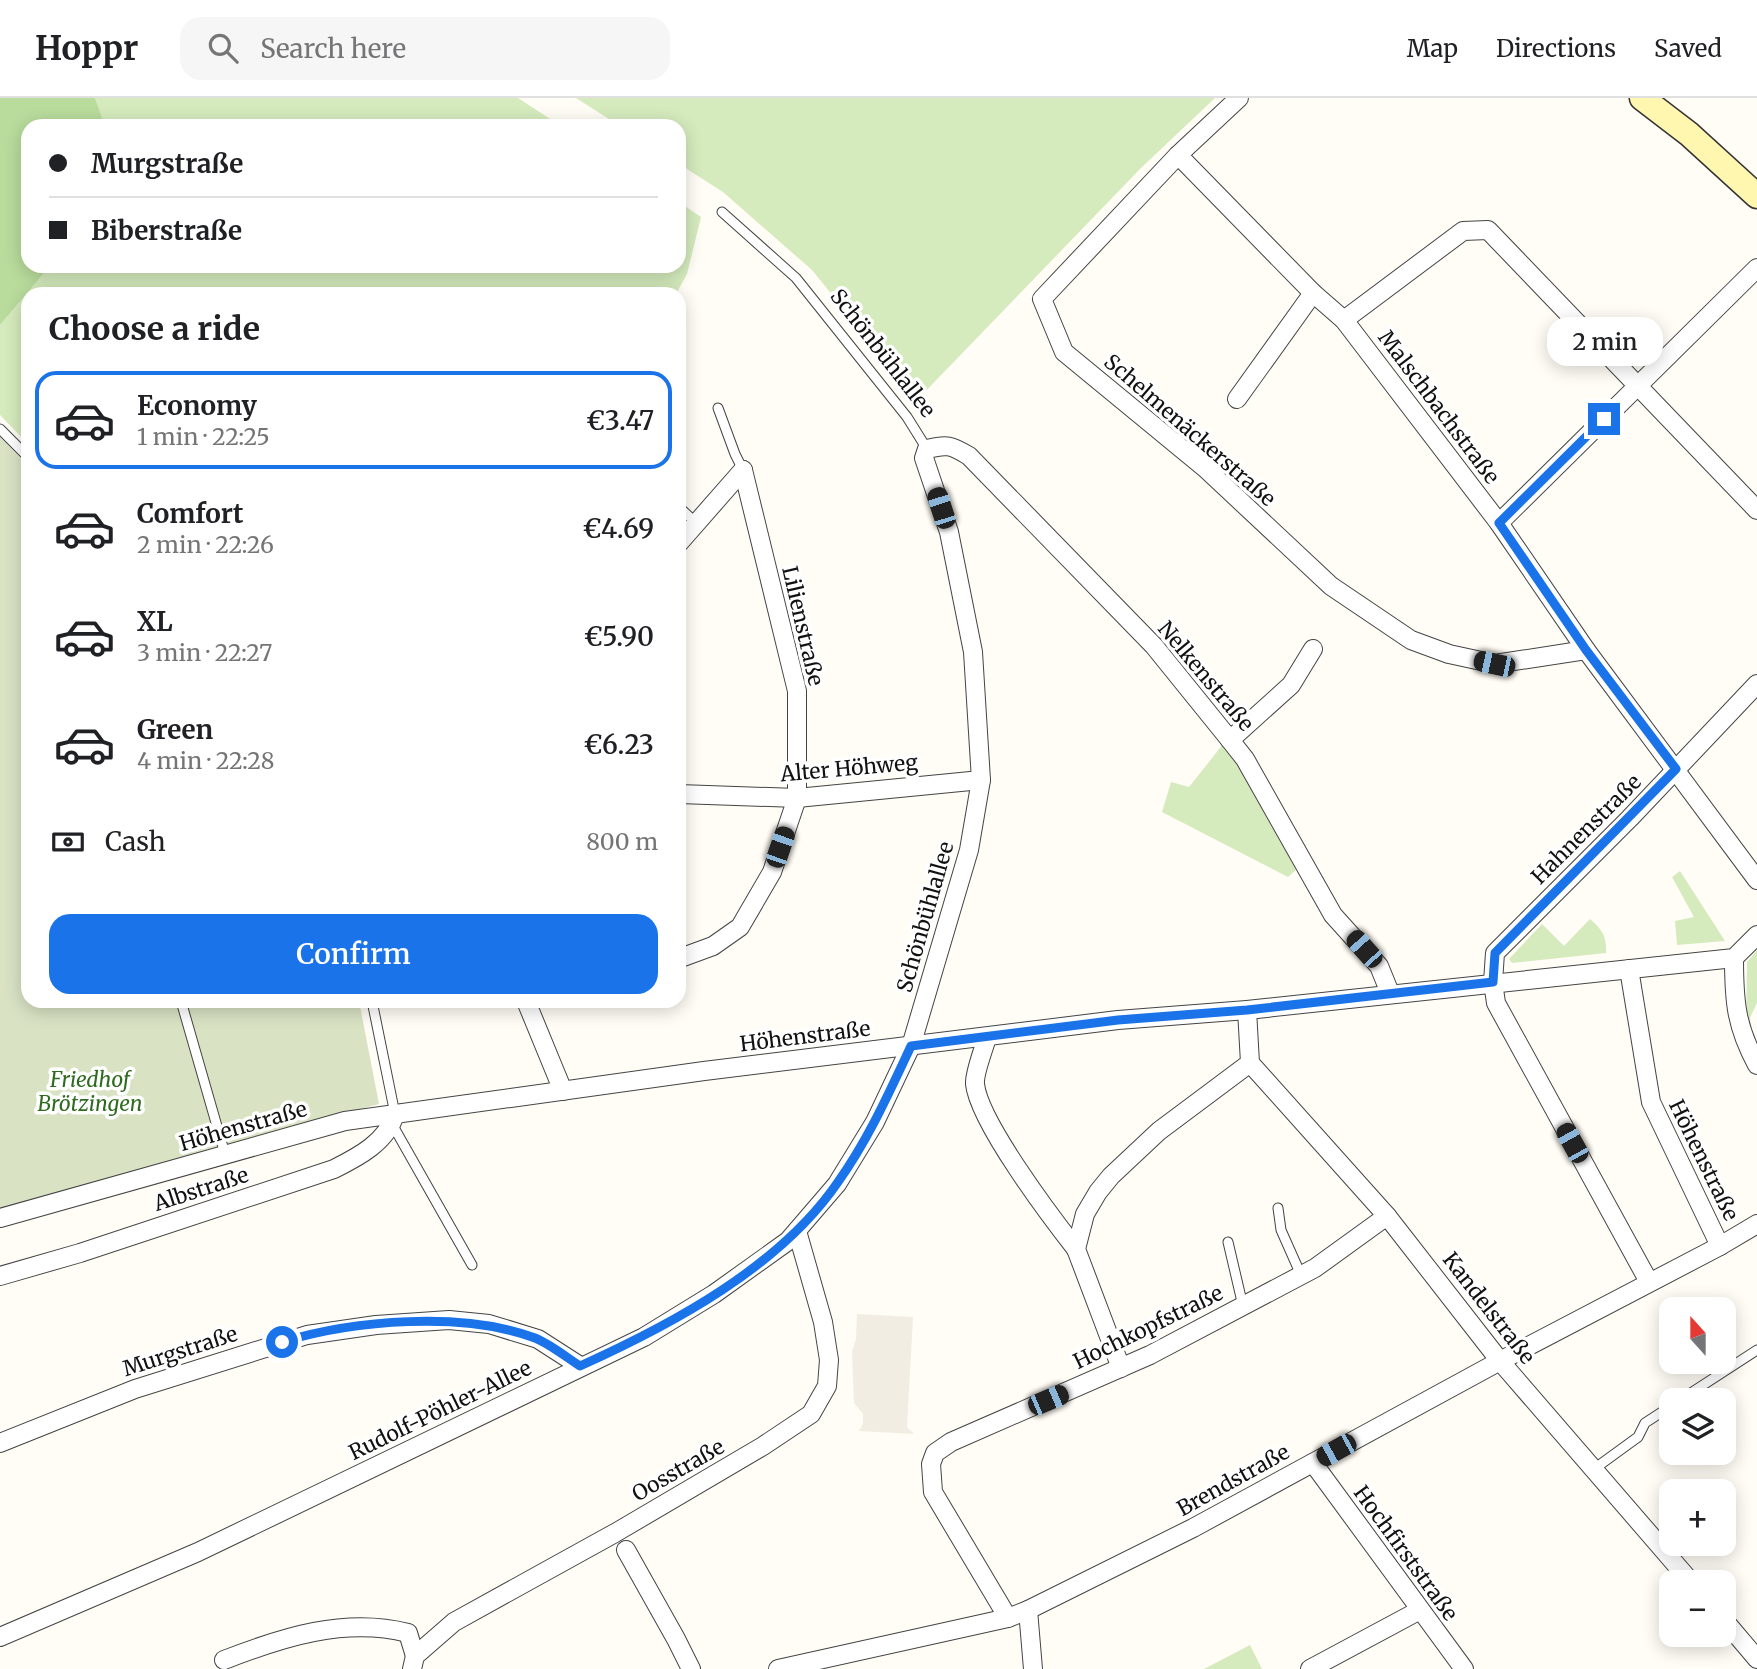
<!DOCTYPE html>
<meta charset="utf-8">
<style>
body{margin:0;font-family:Merriweather,serif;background:#f6f6f6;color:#202124;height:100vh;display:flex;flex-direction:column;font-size:26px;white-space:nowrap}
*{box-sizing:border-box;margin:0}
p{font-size:23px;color:#757577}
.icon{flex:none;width:38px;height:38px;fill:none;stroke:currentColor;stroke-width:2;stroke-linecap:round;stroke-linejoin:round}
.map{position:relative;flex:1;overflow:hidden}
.drawer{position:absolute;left:21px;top:189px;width:665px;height:721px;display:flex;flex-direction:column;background:#fff;border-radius:21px;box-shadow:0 4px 18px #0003}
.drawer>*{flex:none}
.hud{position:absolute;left:21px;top:21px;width:665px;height:154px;border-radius:21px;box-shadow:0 4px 18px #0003;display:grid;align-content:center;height:154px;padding:0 28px;background:#fff}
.needle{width:46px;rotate:339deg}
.fabs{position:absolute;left:1659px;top:1199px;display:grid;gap:14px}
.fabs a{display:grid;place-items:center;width:77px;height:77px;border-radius:14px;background:#fff;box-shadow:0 4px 18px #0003;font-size:35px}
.end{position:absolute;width:32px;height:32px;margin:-16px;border:9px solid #1a73e8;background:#fff;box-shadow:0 0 0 4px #fff}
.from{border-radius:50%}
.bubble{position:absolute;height:49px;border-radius:21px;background:#fff;box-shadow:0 4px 18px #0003;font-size:23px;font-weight:600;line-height:49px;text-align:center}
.car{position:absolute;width:21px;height:42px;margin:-21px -10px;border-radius:9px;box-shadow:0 0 5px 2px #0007;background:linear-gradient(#222 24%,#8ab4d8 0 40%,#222 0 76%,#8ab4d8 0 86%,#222 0)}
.hud b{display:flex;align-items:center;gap:24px;height:66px;font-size:26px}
.hud b+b{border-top:2px solid #e0e0e0}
.hud i{width:18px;height:18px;background:#202124}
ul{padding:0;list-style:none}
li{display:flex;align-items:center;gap:21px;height:98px;margin:0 14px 10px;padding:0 14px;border:4px solid transparent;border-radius:21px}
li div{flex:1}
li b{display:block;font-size:26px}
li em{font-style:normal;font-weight:600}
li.on{border-color:#1a73e8}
li>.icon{width:63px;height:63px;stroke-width:1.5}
h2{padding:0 28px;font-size:32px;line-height:84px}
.pay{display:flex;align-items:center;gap:18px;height:77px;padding:0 28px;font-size:26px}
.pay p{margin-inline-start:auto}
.cta{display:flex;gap:14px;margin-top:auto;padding:14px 28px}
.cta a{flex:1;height:80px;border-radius:21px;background:#1a73e8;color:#fff;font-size:28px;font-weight:600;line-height:80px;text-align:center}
header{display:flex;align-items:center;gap:42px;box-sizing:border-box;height:98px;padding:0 35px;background:#fff;border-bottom:2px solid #e0e0e0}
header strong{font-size:33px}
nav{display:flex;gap:38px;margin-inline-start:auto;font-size:24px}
.search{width:490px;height:63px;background:#f6f6f6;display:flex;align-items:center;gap:18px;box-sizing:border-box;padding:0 24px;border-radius:21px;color:#757577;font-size:26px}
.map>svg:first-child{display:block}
.green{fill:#d5ebbd}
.forest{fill:#b9dc9c}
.cemetery{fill:#d9e3c4}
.plaza{fill:#f1ede2}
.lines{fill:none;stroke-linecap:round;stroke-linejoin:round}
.lane-casing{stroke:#444;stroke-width:11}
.street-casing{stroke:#444;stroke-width:20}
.secondary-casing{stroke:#333;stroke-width:27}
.lane{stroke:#fff;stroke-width:9}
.street{stroke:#fff;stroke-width:18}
.secondary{stroke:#fff6b0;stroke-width:24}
.route{stroke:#1a73e8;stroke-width:9}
.labels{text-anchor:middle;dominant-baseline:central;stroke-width:7;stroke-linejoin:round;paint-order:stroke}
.street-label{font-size:21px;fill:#111;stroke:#fff}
.park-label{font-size:21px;font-style:italic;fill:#2f6b1f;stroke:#fff}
</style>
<header>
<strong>Hoppr</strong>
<div class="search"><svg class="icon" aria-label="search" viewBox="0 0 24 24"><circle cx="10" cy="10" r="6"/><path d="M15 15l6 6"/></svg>Search here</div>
<nav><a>Map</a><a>Directions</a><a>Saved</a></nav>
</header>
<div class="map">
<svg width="1757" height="1571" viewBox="0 0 1757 1571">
<rect width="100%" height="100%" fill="#fffdf5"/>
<!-- green -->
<g class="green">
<polygon points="95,0 518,0 561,28 105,28"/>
<polygon points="576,0 1215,0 1141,70 917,302 812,172 723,94 679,66 679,28 620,28"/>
<polygon points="679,104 701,119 687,176 676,196 28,196 28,346 0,317 0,227 50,168 679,168"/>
<polygon points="1224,645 1244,667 1296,772 1288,779 1162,714 1171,684 1189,689"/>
<polygon points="1680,773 1725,843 1677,847 1675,823 1694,819 1672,779"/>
<path d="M1590,821C1602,831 1607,839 1606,855L1512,865L1509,861L1542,826L1564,848Z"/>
<polygon points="1757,852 1757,905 1746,928 1747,864"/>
<polygon points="1250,1547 1262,1571 1204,1571"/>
</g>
<!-- forest -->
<polygon class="forest" points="0,0 95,0 105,28 28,28 28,168 50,168 0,227"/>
<!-- cemetery -->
<polygon class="cemetery" points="0,339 28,368 28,903 359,903 379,1006 152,1068 0,1113"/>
<!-- plaza -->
<polygon class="plaza" points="857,1216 913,1219 907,1329 914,1336 859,1333 863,1326 863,1316 854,1305 852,1254 856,1241"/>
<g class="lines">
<defs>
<g id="lane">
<polyline points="722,114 796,180 907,319 927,351"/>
<polyline points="718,310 735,356 743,372"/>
<polyline points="0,331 28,359"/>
<polyline points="679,409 696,425"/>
<polyline points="181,903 225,1056"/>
<polyline points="372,903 395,1016"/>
<polyline points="392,1026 472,1167"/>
<polyline points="1278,1110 1281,1132 1301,1177"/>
<polyline points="1228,1144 1243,1208"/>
<polyline points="1680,1302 1757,1252"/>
<polyline points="1594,1371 1638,1339 1645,1325 1671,1308"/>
</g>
<g id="street">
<polyline points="1239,0 1178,57 1042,201 1064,254 1205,370 1331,488 1411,542 1449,556 1495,566 1586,552"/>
<polyline points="1178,57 1313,195 1344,222 1499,425 1586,552 1757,782"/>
<polyline points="1344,222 1463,133 1488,132 1757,412"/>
<polyline points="1237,301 1313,195"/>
<polyline points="1499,425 1757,170"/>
<polyline points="679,445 743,372"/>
<polyline points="1230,642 1291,587 1313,551"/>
<polyline points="679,696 797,700 981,682"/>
<polyline points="683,859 713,848 740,829 772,774 797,700 797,593 743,372"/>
<path d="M1734,860C1734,904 1736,928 1757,967"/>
<polyline points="1629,871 1651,1004 1720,1148"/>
<polyline points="526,903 563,993"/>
<path d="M987,939C984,951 974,975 975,986C979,1024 1051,1119 1076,1151"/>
<polyline points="1250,965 1387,1118 1500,1263 1691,1484"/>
<polyline points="0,1120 345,1023 704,973 1118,922 1247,912 1734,860 1757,837"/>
<path d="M0,1178L80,1155L334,1071C358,1059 387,1044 395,1016"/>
<polyline points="1649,1184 1496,905 1493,884 1495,855 1630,720 1757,586"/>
<polyline points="1121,1270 1076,1151 1085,1116 1098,1094 1111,1078 1159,1033 1250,965 1247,912"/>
<polyline points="0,1345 135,1291 307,1237 376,1227 449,1222 489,1226 538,1241 580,1268"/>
<polyline points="1313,1365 1464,1571"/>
<polyline points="626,1452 676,1541 691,1571"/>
<polyline points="1028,1512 1033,1571"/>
<polyline points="1008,1520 933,1394 931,1366 935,1355 951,1344 1150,1257 1315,1170 1387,1118"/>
<polyline points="1724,1522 1757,1561"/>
<path d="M0,1539L198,1454L644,1239L714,1196L788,1143L837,1086L875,1024L911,948L969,752L981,682L973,554L949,434L924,360L927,351C947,346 951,347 969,358L1154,548L1230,642L1245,661L1333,817L1379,868L1390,895"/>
<path d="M224,1562C283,1539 345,1519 408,1535L415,1558"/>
<polyline points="412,1571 415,1558 454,1524 615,1435 763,1348 811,1316 827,1288 829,1262 823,1224 797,1133"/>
<polyline points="778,1571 1008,1520 1028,1512 1193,1430 1500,1263 1720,1148 1757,1126"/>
<polyline points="1310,1571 1420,1512"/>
</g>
<polyline id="secondary" points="1642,0 1689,36 1757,98"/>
</defs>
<!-- lane casing -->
<use href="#lane" class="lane-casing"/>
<!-- street casing -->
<use href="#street" class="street-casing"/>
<!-- secondary casing -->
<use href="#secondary" class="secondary-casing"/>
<!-- lane -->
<use href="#lane" class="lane"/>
<!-- street -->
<use href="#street" class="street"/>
<!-- secondary -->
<use href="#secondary" class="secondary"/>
</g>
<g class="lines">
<!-- route -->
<path class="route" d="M282,1244C354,1222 463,1213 535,1240C550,1246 566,1259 580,1268C671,1227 780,1169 838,1084C868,1042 889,995 911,948L1118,922L1247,912L1493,884L1495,855L1676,671L1586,552L1499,425L1604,321"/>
</g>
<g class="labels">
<!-- street labels -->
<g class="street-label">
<text transform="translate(883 255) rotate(52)">Schönbühlallee</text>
<text transform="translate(1439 309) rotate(53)">Malschbachstraße</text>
<text transform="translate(1190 332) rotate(41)">Schelmenäckerstraße</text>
<text transform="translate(803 528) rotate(77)">Lilienstraße</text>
<text transform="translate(1206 578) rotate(50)">Nelkenstraße</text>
<text transform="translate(849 670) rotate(-5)">Alter Höhweg</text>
<text transform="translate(1586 731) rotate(-45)">Hahnenstraße</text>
<text transform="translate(925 819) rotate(-74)">Schönbühlallee</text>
<text transform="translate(805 938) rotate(-7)">Höhenstraße</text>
<text transform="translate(243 1028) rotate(-16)">Höhenstraße</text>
<text transform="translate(1704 1062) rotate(64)">Höhenstraße</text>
<text transform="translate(201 1091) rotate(-18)">Albstraße</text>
<text transform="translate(1489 1210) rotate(52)">Kandelstraße</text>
<text transform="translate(1148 1229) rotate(-26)">Hochkopfstraße</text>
<text transform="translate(180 1253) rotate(-18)">Murgstraße</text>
<text transform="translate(440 1312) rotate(-26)">Rudolf-Pöhler-Allee</text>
<text transform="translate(678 1372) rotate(-30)">Oosstraße</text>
<text transform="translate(1233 1382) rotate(-29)">Brendstraße</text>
<text transform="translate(1406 1455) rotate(54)">Hochfirststraße</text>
</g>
<!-- park labels -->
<g class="park-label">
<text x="90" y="981">Friedhof<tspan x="90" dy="24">Brötzingen</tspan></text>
</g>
</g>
</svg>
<div class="fabs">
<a><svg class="needle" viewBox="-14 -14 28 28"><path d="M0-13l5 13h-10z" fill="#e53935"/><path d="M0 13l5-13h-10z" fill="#757577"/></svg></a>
<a><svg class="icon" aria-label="layers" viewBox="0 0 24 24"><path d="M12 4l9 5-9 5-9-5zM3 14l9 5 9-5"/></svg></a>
<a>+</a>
<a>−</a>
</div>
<i class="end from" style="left:282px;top:1244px"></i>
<i class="end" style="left:1604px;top:321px"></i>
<div class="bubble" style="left:1547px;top:219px;width:116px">2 min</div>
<i class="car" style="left:941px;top:410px;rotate:342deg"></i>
<i class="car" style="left:1494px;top:566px;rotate:282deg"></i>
<i class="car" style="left:780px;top:749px;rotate:19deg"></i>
<i class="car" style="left:1364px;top:851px;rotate:318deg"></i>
<i class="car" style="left:1572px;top:1045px;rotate:331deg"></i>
<i class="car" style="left:1048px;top:1302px;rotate:67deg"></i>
<i class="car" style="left:1336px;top:1352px;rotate:241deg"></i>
<div class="hud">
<b><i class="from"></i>Murgstraße</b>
<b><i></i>Biberstraße</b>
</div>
<section class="drawer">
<h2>Choose a ride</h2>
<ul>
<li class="on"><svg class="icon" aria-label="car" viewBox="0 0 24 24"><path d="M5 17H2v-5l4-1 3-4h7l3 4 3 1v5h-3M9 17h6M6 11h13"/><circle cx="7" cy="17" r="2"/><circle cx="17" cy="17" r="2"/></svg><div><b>Economy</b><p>1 min · 22:25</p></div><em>€3.47</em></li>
<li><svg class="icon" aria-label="car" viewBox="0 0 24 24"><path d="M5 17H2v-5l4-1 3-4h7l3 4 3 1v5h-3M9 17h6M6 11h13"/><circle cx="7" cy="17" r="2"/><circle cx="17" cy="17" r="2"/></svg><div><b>Comfort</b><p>2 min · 22:26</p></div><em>€4.69</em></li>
<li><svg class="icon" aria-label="car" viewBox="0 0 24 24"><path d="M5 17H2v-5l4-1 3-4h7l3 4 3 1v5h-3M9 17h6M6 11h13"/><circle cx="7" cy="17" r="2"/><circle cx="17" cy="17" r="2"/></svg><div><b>XL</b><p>3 min · 22:27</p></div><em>€5.90</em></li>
<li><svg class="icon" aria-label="car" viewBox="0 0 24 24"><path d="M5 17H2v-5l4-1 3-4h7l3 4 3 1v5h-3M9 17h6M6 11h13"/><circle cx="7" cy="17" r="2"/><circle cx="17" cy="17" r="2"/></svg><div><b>Green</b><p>4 min · 22:28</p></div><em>€6.23</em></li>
</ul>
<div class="pay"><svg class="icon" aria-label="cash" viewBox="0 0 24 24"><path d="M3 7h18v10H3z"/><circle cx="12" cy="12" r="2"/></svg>Cash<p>800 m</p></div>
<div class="cta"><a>Confirm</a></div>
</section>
</div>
